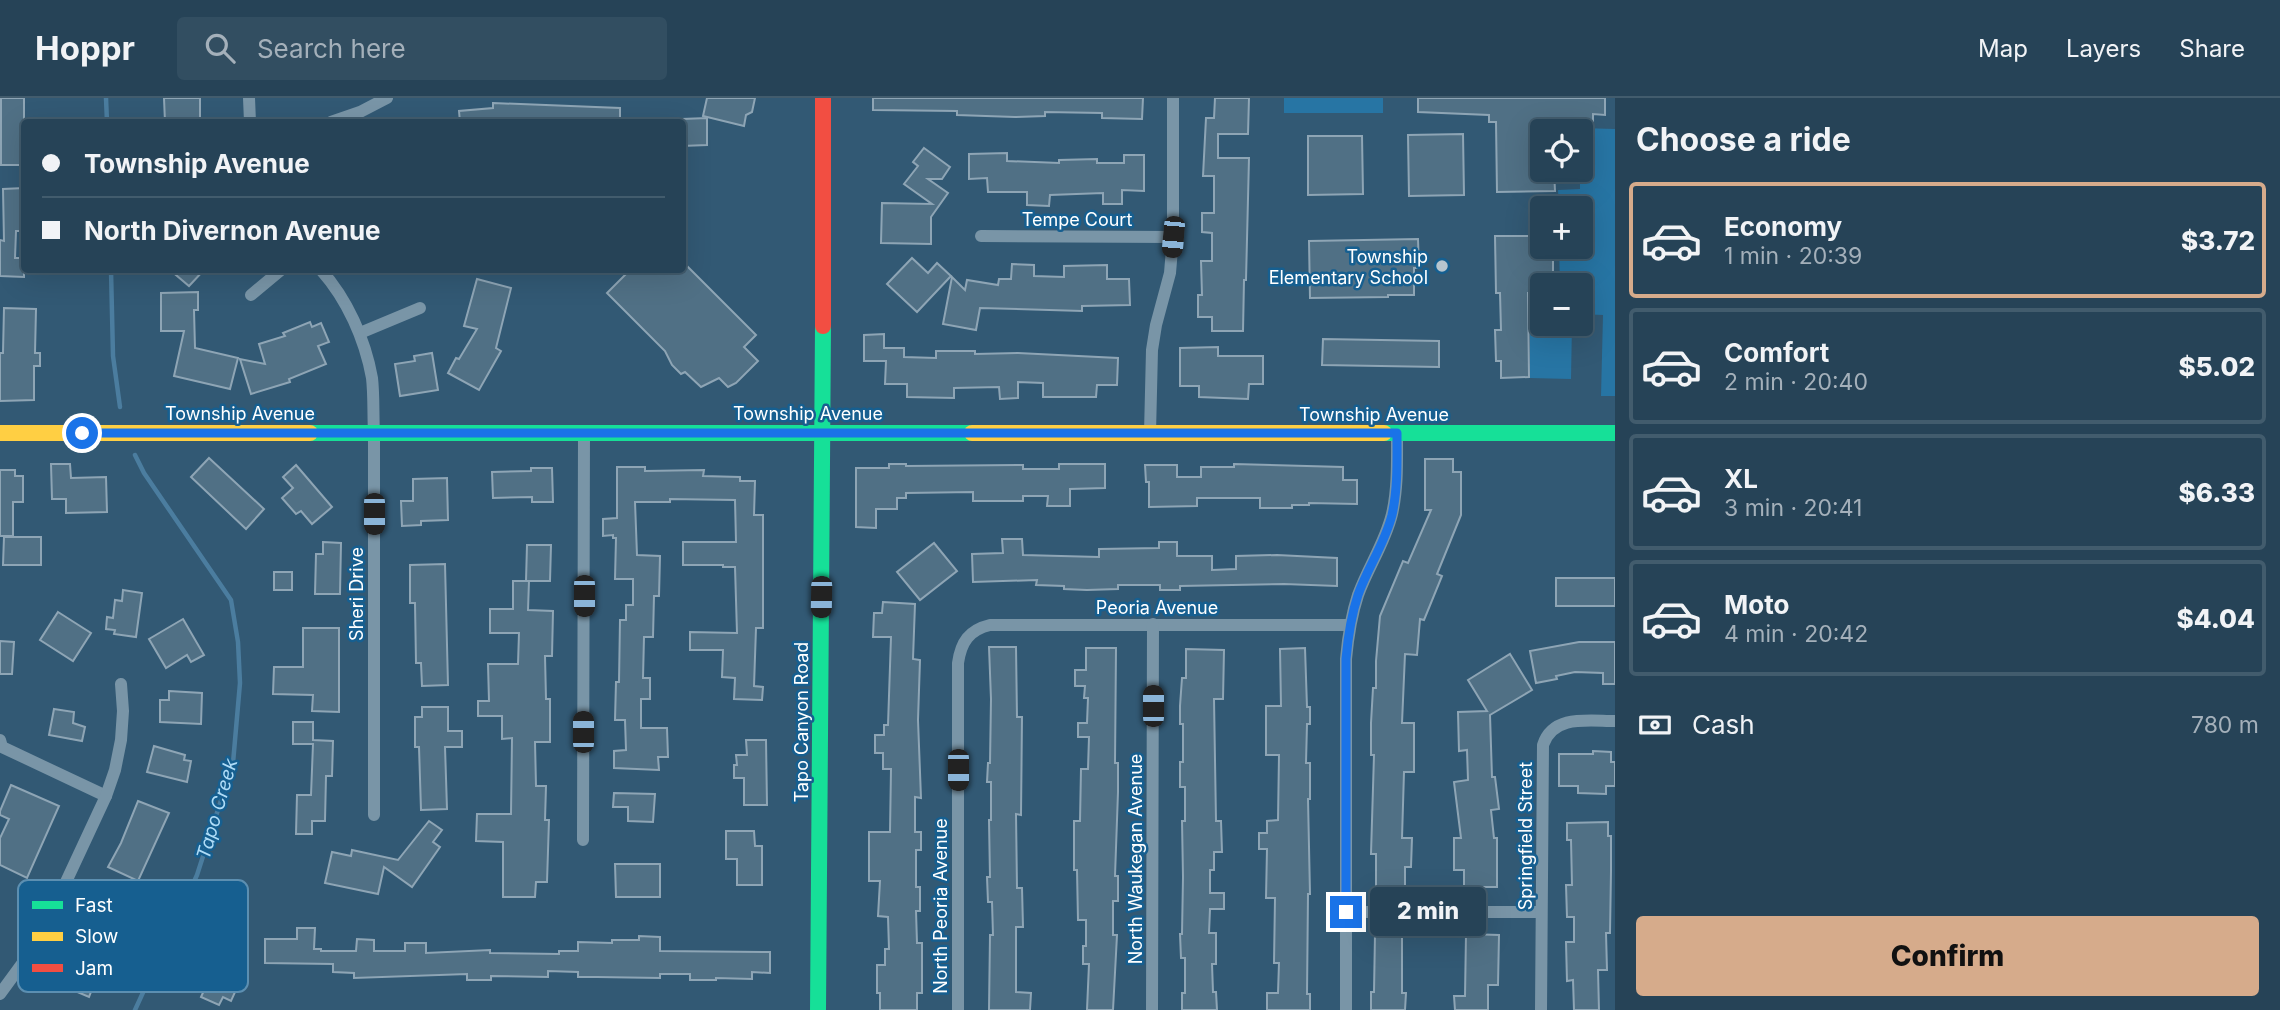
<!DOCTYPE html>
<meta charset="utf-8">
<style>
body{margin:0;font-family:Inter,sans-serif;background:#324e61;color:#f1f3f6;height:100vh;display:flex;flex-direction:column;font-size:26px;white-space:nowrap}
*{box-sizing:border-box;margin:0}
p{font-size:23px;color:#a4b0ba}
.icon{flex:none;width:38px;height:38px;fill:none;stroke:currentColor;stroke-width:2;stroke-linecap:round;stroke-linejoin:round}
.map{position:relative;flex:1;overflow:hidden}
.side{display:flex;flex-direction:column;background:#264357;width:665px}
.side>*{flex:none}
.guide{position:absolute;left:21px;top:21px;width:665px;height:154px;border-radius:7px;box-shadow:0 7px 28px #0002,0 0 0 2px #425c6d;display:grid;align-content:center;height:154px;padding:0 21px;background:#264357}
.tools{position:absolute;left:1530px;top:21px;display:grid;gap:14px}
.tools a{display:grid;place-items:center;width:63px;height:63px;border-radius:7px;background:#264357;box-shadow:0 7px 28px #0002,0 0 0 2px #425c6d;font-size:35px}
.end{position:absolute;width:32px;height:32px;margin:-16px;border:9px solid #1a73e8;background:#fff;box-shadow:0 0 0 4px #fff}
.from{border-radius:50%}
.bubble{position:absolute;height:49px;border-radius:7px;background:#264357;box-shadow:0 7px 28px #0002,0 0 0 2px #425c6d;font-size:23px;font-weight:800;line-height:49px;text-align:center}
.car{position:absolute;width:21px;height:42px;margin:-21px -10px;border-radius:9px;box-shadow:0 0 5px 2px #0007;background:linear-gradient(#222 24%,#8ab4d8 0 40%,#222 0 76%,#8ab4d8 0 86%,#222 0)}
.guide b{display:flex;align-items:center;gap:24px;height:66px;font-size:26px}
.guide b+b{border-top:2px solid #425c6d}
.guide i{width:18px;height:18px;background:#f1f3f6}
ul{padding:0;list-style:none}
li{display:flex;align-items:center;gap:21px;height:116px;margin:0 14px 10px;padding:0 7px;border:4px solid #425c6d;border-radius:7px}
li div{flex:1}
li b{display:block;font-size:26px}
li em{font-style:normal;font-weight:800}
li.active{border-color:#d6ab8b}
li>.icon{width:63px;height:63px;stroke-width:1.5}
h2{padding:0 21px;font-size:32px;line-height:84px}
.pay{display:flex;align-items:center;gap:18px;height:77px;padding:0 21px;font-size:26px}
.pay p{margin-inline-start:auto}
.action{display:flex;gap:14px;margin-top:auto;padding:14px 21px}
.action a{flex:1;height:80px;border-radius:7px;background:#d6ab8b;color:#111;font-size:28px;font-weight:800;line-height:80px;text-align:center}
header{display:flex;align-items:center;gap:42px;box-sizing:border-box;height:98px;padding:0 35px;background:#264357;border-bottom:2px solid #425c6d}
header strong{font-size:33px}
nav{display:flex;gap:38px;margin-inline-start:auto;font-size:24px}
.search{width:490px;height:63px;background:#324e61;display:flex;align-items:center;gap:18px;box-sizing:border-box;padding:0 24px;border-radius:7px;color:#a4b0ba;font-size:26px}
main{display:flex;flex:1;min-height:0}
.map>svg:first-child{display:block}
.green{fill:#2775a4}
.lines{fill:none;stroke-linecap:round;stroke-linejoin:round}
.stream{stroke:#4b7d9f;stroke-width:4.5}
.building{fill:#507085;stroke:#8ea5b5;stroke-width:2}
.street{stroke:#7995a7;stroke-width:12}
.fast{stroke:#16e098;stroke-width:16}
.slow{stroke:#ffcf43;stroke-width:16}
.jam{stroke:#f24e42;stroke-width:16}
.route{stroke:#1a73e8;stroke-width:9}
.poi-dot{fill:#b7c5ce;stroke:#165f90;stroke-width:2.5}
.labels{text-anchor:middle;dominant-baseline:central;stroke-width:5;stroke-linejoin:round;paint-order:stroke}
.street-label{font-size:18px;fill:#fff;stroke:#165f90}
.poi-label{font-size:18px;fill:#fff;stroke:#165f90;text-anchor:end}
.water-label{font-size:19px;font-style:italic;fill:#afdcf7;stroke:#165f90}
.key{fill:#165f90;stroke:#5c8fb1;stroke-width:2}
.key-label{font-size:19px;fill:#fff}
</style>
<header>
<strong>Hoppr</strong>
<div class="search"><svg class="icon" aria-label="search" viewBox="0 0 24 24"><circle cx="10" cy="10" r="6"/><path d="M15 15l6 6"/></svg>Search here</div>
<nav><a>Map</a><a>Layers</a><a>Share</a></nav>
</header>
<main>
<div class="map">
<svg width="1615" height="912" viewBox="0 0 1615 912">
<rect width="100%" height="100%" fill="#325974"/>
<!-- green -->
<g class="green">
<rect x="1284" y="0" width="99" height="15"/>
<polygon points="1580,30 1615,31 1615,298 1601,298 1603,217 1580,216 1580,187 1560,187 1559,149 1580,149 1580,110 1559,110 1558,92 1580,91"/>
<polygon points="1530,216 1542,216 1542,226 1572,226 1571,281 1530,280"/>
</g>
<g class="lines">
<!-- stream -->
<g class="stream">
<polyline points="106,0 107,24"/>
<polyline points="111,172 113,258 120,309"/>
<polyline points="135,912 197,777 233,665 240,585 238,544 231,502 144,375 135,357"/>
</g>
</g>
<!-- building -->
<g class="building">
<rect x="1" y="0" width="23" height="67"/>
<polygon points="164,0 200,0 200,24 165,24"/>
<polygon points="707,0 755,0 752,14 746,17 744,28 703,18"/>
<polygon points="873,0 1143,0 1142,21 1102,20 1102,15 1045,14 1045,18 1015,19 957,17 957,13 873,12"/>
<polygon points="1215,0 1249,0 1248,36 1218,36 1218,60 1249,60 1246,182 1244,182 1243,233 1212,233 1212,219 1198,219 1198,197 1202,197 1201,163 1212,163 1212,135 1202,134 1202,115 1214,115 1214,78 1203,78 1206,20 1214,20"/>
<polygon points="1418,0 1605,0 1605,17 1593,16 1593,23 1548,22 1548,25 1542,25 1542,72 1554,72 1555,93 1497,94 1496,24 1489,24 1489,17 1418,14"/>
<polygon points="493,5 620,10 620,24 460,24 459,13 493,10"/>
<polygon points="707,20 707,47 682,48 682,21"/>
<polygon points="1463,36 1464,97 1409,98 1408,37"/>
<polygon points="1308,38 1362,38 1363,96 1308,97"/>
<polygon points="924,50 950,69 942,81 928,81 948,95 931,119 931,146 881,145 882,105 932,106 904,86 918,68 913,64"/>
<polygon points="1007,55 1007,63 1059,65 1059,62 1097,61 1097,65 1124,65 1124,57 1144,57 1144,93 1122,92 1122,106 1103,106 1103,95 1050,97 1049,108 1027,107 1027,94 988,94 987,80 969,81 969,56"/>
<polygon points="24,90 24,133 16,133 15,160 24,160 24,179 0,178 0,142 4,143 3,91"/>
<polygon points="1495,138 1542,138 1542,149 1553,149 1553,187 1542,187 1542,195 1528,195 1529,279 1501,280 1501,263 1496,263 1495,232 1501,232 1500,195 1496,195"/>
<polygon points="1418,141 1419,170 1414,170 1414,197 1388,197 1388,199 1310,200 1309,143"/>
<polygon points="912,160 928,175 937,165 951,178 917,214 887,186"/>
<polygon points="682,163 756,237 744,249 758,263 736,285 728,289 719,280 701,289 685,274 681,276 672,267 665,253 607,195 630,172 682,172"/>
<polygon points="1012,166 1034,167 1034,178 1064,179 1064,168 1107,167 1107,181 1129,181 1130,207 1082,208 1082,213 980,210 976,232 943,226 952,179 965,192 967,182 998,187 999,181 1011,181"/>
<polygon points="170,172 204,172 189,188"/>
<polygon points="477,181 511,190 496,250 501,253 479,292 448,275 456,260 459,261 477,231 464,228"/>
<polygon points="198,194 198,212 194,212 195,250 238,260 230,291 174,278 184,233 161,233 161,195"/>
<polygon points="4,210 36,211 35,255 40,255 40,268 34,268 34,302 0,303 0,255 3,255"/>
<polygon points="310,224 312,229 321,225 329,244 318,248 326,266 289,281 290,284 251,296 240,261 265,266 259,246 285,238 283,235"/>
<polygon points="884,236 884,250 904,250 904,259 936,260 936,253 975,253 975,256 1018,255 1118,260 1117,287 1097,287 1096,299 1043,299 1043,285 1018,284 1018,300 1000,301 999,289 954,290 954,300 907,299 907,286 885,286 886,263 864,263 864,237"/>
<polygon points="1323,241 1439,243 1439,269 1322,267"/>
<polygon points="1218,249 1218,258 1263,258 1263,286 1249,286 1248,301 1199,299 1199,288 1180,288 1180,250"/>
<polygon points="432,255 438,292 400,298 395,266 415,263 414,258"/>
<polygon points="209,360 264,411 246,431 191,379"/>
<polygon points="1425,361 1453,361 1453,374 1461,374 1461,417 1437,476 1442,478 1424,522 1420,521 1417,557 1405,556 1402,625 1414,625 1414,674 1404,674 1402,740 1412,740 1411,769 1405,769 1405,789 1376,789 1376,756 1371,756 1374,657 1371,657 1371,625 1373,590 1376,590 1376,563 1380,518 1403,463 1408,465 1431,412 1425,412"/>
<polygon points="51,366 70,366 71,380 106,379 107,414 66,415 66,401 52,401"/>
<polygon points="889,366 906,366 906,368 1023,367 1023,371 1059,371 1059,366 1105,366 1105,390 1070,391 1070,408 1047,408 1048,398 1023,398 1023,403 973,403 973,394 906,395 906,400 897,400 897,411 876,411 876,430 856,429 856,370 889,370"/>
<polygon points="1234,366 1343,369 1343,382 1357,382 1357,406 1309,405 1309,407 1292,407 1292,410 1260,410 1260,400 1197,400 1197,408 1149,409 1149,384 1146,384 1145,367 1177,367 1177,379 1201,379 1201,369 1234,369"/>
<polygon points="296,367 332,409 312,426 301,413 296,416 282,400 293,390 283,379"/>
<polygon points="617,369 645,369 645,373 704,372 703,378 740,379 740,383 755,383 754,417 763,417 763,530 756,530 754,588 763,589 762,602 734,601 735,580 722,579 723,552 690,552 690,534 737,535 735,469 723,469 723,467 683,467 683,444 736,444 735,402 670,401 670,404 635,404 637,457 660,458 659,498 654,498 653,539 644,539 643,580 650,580 650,601 641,601 641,630 667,630 668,659 658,659 659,672 614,670 614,653 626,652 625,622 615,622 616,584 619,584 620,522 626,522 626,507 633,507 633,481 615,481 616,440 613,440 613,437 603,438 603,421 617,420"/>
<polygon points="531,370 552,370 553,404 532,404 532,399 493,400 492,374 531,373"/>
<polygon points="0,372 15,372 15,378 23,378 23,404 13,404 13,438 0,438"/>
<polygon points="447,380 448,422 421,423 421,427 402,428 401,403 413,403 413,381"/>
<polygon points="4,439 41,439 41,467 3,467"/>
<polygon points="1002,441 1022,441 1023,457 1099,459 1099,451 1159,450 1159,444 1177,444 1177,458 1212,458 1212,472 1236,471 1236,458 1277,457 1337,460 1337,488 1284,486 1180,488 1180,492 1160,492 1160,487 1118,487 1118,491 1087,492 1064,491 1064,488 1036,487 1037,482 973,484 972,456 1003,455"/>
<polygon points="323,444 341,445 340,496 315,496 316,456 323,456"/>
<polygon points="934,445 957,473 920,502 897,474"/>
<polygon points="527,447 551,447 550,483 526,483"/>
<polygon points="445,466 448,587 422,588 421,565 416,565 415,505 410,505 410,467"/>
<rect x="274" y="474" width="18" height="18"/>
<rect x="1556" y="480" width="59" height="28"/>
<polygon points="513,483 529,483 528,512 553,513 552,558 545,558 546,601 550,601 550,644 535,644 536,688 546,688 545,722 549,722 547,784 536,784 535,799 503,799 503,744 476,743 477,716 511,716 512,640 502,641 502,618 478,618 478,603 489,603 488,566 518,566 519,535 490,535 490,511 513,511"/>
<polygon points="123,492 142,495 136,539 114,536 115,532 106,531 107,519 113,520 115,502 122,503"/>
<polygon points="883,504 915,506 913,561 920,562 918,622 921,700 915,699 915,734 921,734 921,752 916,752 916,789 920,789 920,813 916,813 917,845 922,845 922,895 917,895 917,912 880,912 880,895 877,895 877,867 885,867 885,851 889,851 888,819 878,818 880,783 869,783 869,734 890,734 891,671 883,671 883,655 875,655 875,637 884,637 884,627 888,627 891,539 873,539 874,515 882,515"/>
<polygon points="58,514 91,535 73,563 40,542"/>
<polygon points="183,521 204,557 191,564 187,557 166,570 149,541"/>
<polygon points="303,530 339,530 339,614 312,613 313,597 273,596 274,569 303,569"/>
<polygon points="0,543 14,544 12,576 0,576"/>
<polygon points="1579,544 1615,544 1615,586 1603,586 1603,575 1575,574 1556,578 1557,581 1536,585 1530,553"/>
<polygon points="989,549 1016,549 1017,619 1022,619 1021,717 1016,716 1017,790 1022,790 1023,829 1016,829 1016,894 1031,895 1030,912 989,912 990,837 993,837 992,804 988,804 987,779 990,779 989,722 991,722 991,684 987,684 988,665 990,665 991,601"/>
<polygon points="1086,550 1116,550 1115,665 1118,665 1118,694 1115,778 1118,778 1118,803 1113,803 1113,837 1117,837 1113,912 1087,912 1089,866 1083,866 1083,848 1086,848 1086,822 1078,822 1077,772 1074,772 1074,723 1080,723 1081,671 1088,671 1089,639 1078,639 1078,625 1087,625 1088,600 1084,600 1085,588 1075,588 1075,572 1086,572"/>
<polygon points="1305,550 1307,609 1310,609 1310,626 1307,626 1306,665 1310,665 1310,701 1308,701 1310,796 1308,796 1307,896 1310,896 1310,912 1267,912 1267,895 1278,895 1279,865 1274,865 1275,800 1266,800 1267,751 1259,751 1259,735 1267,735 1267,723 1278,722 1279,657 1266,657 1266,608 1281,608 1280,551"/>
<polygon points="1186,551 1224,552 1223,601 1214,601 1216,723 1221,723 1222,754 1214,754 1214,772 1210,772 1210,795 1224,795 1224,811 1210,811 1209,835 1216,835 1216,866 1212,866 1213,894 1216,894 1217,912 1182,912 1182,895 1185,895 1185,860 1181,860 1180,836 1182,836 1183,779 1182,723 1185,723 1185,689 1180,689 1180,664 1183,664 1183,626 1180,626 1180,608 1182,580 1186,580"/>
<polygon points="1510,556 1532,592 1490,617 1492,679 1495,679 1499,711 1491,712 1494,740 1497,740 1497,789 1464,789 1464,772 1454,772 1454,740 1461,740 1454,684 1468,682 1467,652 1459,653 1458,614 1487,613 1468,582"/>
<polygon points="169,593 202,595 201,626 160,624 160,602 169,602"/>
<polygon points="422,609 448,609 448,633 462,633 462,649 445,649 447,711 421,712 419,649 415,649 415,619 422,619"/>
<polygon points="54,611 74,614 73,625 85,629 82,643 49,637"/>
<polygon points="293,624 313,624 313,642 333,643 332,678 326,678 325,723 312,723 312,736 296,736 297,697 311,697 313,646 293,646"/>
<polygon points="746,642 766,642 767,707 744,707 744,680 734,680 734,667 737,667 736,657 747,657"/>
<polygon points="154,648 185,657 184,662 191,663 187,684 147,674"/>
<polygon points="1593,653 1611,654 1611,664 1615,664 1615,688 1606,688 1606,696 1578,695 1578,688 1559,688 1559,656 1593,656"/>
<polygon points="11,687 59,708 27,780 0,767 0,740 9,721 0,717 0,713"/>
<polygon points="614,695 655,696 653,724 628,723 628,709 613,709"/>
<polygon points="138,703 169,715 138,783 108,769 121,745"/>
<polygon points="429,723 442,732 433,744 440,749 412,789 384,769 378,796 325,785 332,754 351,758 352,752 398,762"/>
<polygon points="1608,724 1608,738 1611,738 1611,773 1610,835 1606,835 1607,872 1598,872 1599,912 1574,912 1573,882 1567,883 1566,844 1574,844 1574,819 1567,819 1566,787 1572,787 1571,742 1567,742 1567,725"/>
<polygon points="726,733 754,733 755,748 762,748 762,787 737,787 737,761 726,761"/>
<polygon points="615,766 660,766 660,799 616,799"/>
<polygon points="91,794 128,809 123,823 129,826 122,844 112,840 89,899 75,893 79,886 55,876 67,845 71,847"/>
<polygon points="297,830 315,830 314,851 321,851 321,853 356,853 357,841 374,842 374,853 405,853 405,845 426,845 426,855 490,852 490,855 559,856 559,853 578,853 578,844 612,845 612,842 639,842 639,838 660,839 660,853 770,854 770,875 752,874 752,881 716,880 716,882 690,882 690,876 660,876 660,880 597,879 578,879 578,874 548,873 548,879 491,878 491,882 467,882 467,876 354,880 354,875 333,874 333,866 265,865 265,841 297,841"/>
<polygon points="1375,836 1402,836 1402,895 1406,895 1405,912 1371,912 1371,894 1374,894"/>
<polygon points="1466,836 1499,837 1498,887 1488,887 1488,912 1455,912 1454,898 1465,898"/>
<polygon points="210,861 228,869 230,865 245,872 231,903 223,899 219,907 201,899 211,877 204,874"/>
</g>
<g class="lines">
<!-- street -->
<g class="street">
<polyline points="249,0 250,24"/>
<polyline points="331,24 360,14 387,0"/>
<polyline points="981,138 1173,139"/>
<path d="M321,172C347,201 365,241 372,280C374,297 373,317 374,335V717"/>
<polyline points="251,197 281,172"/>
<polyline points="360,235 420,210"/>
<polyline points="1150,335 1152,252 1156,227 1170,175 1173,139 1173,0"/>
<polyline points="0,642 2,649 106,698"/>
<polyline points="583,742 584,335"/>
<polyline points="1346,814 1541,814"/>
<polyline points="0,896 38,844 106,698 115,672 121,642 123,613 121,586"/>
<path d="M958,912V565C961,544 969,532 990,527H1350"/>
<polyline points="1152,912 1153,526"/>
<path d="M1346,912V561C1348,539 1351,518 1358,497C1368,469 1385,445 1392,416C1398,390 1397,362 1397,335"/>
<path d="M1541,912L1543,647C1553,616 1589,623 1615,623"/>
</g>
<!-- fast -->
<g class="fast">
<polyline points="310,335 972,335"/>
<polyline points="1384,335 1615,335"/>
<polyline points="818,912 823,228"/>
</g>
<!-- slow -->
<g class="slow">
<polyline points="0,335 310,335"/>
<polyline points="972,335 1384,335"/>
</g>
<!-- jam -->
<polyline class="jam" points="823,0 823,228"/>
</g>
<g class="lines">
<!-- route -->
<path class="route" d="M82,335H1397C1397,362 1398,390 1392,417C1385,445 1368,469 1358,497C1351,518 1348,539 1346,561V814"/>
</g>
<!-- markers -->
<circle class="poi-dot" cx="1442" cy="168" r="7"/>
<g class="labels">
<!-- street labels -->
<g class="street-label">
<text x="1077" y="121">Tempe Court</text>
<text x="240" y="315">Township Avenue</text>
<text x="808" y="315">Township Avenue</text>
<text x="1374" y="316">Township Avenue</text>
<text transform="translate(356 496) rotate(-90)">Sheri Drive</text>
<text x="1157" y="509">Peoria Avenue</text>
<text transform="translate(801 624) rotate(-90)">Tapo Canyon Road</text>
<text transform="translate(1525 738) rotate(-90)">Springfield Street</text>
<text transform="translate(1135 761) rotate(-90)">North Waukegan Avenue</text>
<text transform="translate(940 808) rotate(-90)">North Peoria Avenue</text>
</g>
<!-- poi labels -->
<g class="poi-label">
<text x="1428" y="158">Township<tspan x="1428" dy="21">Elementary School</tspan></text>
</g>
<!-- water labels -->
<g class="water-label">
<text transform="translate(217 711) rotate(-74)">Tapo Creek</text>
</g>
</g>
<!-- legend -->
<rect x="18" y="782" width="230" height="112" rx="10" class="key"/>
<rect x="32" y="803" width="31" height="8" fill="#16e098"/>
<rect x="32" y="834" width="31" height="9" fill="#ffcf43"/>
<rect x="32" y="866" width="31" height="8" fill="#f24e42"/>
<g class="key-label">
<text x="75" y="814">Fast</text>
<text x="75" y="845">Slow</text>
<text x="75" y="877">Jam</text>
</g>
</svg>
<div class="tools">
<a><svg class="icon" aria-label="locate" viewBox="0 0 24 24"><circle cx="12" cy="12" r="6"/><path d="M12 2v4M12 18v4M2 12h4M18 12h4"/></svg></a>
<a>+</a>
<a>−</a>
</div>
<i class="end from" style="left:82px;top:335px"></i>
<i class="end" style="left:1346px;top:814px"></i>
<div class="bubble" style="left:1370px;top:789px;width:116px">2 min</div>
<i class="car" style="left:1173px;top:139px;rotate:185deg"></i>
<i class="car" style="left:374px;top:416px;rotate:180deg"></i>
<i class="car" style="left:584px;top:498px;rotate:180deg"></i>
<i class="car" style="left:821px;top:499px;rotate:181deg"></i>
<i class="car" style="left:1153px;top:608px;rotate:0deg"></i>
<i class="car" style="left:583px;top:634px;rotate:0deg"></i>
<i class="car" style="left:958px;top:672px;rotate:180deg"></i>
<div class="guide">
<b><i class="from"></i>Township Avenue</b>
<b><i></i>North Divernon Avenue</b>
</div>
</div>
<section class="side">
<h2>Choose a ride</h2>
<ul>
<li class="active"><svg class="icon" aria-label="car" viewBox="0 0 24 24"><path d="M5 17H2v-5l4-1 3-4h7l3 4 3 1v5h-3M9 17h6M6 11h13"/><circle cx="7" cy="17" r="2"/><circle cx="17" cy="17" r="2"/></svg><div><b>Economy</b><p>1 min · 20:39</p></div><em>$3.72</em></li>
<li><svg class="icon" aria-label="car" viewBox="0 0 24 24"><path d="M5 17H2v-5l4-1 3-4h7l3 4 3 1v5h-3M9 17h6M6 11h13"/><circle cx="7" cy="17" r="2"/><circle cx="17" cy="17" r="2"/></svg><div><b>Comfort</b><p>2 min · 20:40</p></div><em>$5.02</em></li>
<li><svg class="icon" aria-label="car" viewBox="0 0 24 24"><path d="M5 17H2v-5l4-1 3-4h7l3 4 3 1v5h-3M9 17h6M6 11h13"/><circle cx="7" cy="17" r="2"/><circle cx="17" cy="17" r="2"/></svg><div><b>XL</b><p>3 min · 20:41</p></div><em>$6.33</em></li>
<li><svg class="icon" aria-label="car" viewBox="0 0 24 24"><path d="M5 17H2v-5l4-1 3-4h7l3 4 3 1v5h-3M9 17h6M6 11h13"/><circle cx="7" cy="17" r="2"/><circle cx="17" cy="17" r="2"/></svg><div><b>Moto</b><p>4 min · 20:42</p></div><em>$4.04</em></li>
</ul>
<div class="pay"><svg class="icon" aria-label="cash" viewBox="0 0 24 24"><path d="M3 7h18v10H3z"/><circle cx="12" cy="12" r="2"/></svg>Cash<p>780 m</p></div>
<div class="action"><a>Confirm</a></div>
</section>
</main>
